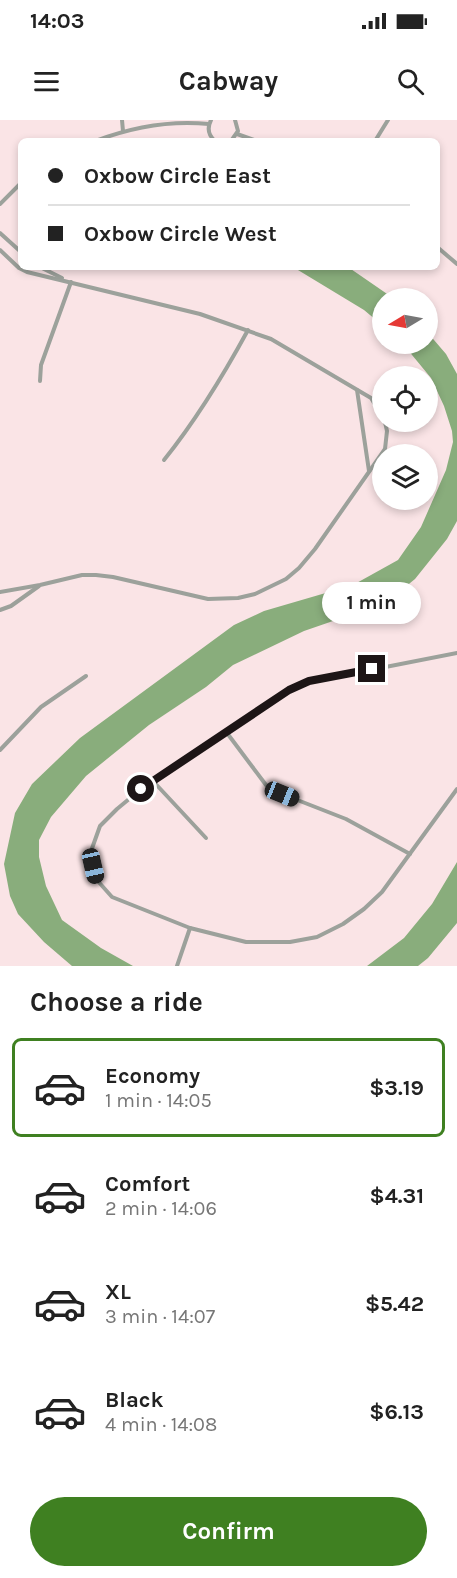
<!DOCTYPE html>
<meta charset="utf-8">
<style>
body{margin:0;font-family:Karla,sans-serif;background:#f2f2f2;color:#222;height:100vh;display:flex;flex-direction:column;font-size:22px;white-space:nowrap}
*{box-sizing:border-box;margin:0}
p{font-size:20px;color:#767676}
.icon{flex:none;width:33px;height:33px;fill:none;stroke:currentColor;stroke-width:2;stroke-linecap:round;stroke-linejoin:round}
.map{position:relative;height:846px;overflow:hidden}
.details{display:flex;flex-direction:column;background:#fff;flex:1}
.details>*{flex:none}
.banner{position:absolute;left:18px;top:18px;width:422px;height:132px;border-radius:9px;box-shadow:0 3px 9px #0003;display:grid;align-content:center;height:132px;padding:0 30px;background:#fff}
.needle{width:39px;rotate:260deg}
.controls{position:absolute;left:372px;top:168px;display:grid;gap:12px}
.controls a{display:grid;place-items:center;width:66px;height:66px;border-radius:50%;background:#fff;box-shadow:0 3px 9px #0003;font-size:30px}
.end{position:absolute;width:27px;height:27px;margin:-14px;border:8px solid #1d1516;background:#fff;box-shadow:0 0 0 3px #fff}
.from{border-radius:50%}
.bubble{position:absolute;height:42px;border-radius:21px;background:#fff;box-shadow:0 3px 9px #0003;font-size:20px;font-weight:700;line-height:42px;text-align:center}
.car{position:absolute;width:18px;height:36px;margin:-18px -9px;border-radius:8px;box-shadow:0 0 4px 2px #0007;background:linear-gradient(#222 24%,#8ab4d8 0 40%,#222 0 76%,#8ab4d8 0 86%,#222 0)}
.banner b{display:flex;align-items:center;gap:21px;height:57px;font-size:22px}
.banner b+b{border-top:2px solid #e0e0e0}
.banner i{width:15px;height:15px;background:#222}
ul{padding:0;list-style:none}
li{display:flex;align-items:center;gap:18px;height:99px;margin:0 12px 9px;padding:0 18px;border:3px solid transparent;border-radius:9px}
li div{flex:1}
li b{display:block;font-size:22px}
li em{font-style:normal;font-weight:700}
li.on{border-color:#3f8021}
li>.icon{width:54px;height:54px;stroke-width:1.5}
h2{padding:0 30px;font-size:27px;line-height:72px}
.cta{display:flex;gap:12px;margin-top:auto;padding:12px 30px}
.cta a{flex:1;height:69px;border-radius:36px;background:#3f8021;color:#fff;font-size:24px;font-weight:700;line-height:69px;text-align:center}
.status{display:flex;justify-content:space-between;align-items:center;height:42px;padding:0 30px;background:#fff;direction:ltr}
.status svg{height:16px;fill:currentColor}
header{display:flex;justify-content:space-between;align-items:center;height:78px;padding:0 30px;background:#fff;font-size:27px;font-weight:700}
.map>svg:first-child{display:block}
.water{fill:#89ad7c}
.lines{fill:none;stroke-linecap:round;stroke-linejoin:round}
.minor{stroke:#9ca19b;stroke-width:4}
.route{stroke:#1d1516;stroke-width:8}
</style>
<div class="status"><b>14:03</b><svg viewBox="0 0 49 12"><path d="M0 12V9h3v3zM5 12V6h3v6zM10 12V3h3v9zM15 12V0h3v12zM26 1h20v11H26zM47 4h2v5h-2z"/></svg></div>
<header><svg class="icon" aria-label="menu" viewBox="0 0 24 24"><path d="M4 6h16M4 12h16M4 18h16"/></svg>Cabway<svg class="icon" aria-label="search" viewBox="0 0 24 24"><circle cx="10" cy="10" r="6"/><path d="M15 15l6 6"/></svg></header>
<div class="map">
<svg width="457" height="846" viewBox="0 0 457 846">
<rect width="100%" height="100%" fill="#fae4e6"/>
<!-- water -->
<g class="water">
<polygon points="293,147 348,147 393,178 382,178 382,205 364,190"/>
<polygon points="428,213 446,234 457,254 457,401 447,419 415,459 399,472 362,491 304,511 233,545 206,567 149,605 86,656 51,697 39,720 39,737 46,766 62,800 101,828 133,846 72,846 44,822 18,794 10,776 4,744 15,693 32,664 80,618 234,505 264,491 353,465 398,440 421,407 446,350 453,322 452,311 444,286 431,258 403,224 428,224"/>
<polygon points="457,742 457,803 428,838 418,846 367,846 404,818 432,784"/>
</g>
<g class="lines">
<!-- minor -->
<g class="minor">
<polyline points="122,0 123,11"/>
<path d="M211,0C207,8 208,15 215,21"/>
<polyline points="237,14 257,21"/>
<path d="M95,21C132,7 170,0 209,4"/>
<polyline points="231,21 238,11 235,0"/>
<polyline points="265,21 273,21"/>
<polyline points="375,21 388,0"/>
<polyline points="0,84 21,63"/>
<polyline points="0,113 21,132"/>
<polyline points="436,126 457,144"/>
<polyline points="0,130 19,148 27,152 200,194 271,219 371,278 382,296"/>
<polyline points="40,147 62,158"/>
<polyline points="40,261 41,245 71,162"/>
<polyline points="357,270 369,351"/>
<path d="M164,340C197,299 223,256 248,210"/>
<polyline points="0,472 40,465 82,455 96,455 113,457 208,479 238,478 255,474 286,459 299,448 315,429 385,329 387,311 385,302"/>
<polyline points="0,490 11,486 39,466"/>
<polyline points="457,533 309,562 289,570 227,613 152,660 117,689 100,706 90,734 96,759 112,777 190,808 246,822 290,822 317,817 343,804 364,789 382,772 457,669"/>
<polyline points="227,613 266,665 282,674 346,699 410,734"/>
<polyline points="0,630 41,587 86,556"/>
<polyline points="152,660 206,718"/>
<polyline points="177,846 190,808"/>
</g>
</g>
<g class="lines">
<!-- route -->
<polyline class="route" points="141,669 289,570 309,561 372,549"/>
</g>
</svg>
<div class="controls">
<a><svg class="needle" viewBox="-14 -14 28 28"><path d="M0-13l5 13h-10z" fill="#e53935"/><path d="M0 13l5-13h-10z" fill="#767676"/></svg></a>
<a><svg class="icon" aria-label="locate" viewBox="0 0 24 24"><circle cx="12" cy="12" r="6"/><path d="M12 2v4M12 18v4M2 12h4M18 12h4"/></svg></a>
<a><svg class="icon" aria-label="layers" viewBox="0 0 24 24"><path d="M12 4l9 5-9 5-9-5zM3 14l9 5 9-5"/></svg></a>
</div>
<i class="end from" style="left:141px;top:669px"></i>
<i class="end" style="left:372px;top:549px"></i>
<div class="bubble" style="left:322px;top:462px;width:99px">1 min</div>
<i class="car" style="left:282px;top:674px;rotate:112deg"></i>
<i class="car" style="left:93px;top:746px;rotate:167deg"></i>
<div class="banner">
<b><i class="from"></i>Oxbow Circle East</b>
<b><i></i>Oxbow Circle West</b>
</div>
</div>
<section class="details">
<h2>Choose a ride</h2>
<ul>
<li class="on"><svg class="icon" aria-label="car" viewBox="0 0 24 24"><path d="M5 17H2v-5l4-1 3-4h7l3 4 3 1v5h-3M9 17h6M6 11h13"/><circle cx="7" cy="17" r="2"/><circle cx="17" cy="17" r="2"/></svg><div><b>Economy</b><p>1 min · 14:05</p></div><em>$3.19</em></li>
<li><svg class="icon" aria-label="car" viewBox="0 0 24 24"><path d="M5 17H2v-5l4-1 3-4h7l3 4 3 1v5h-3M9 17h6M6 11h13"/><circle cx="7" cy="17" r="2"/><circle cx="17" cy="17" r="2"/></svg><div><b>Comfort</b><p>2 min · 14:06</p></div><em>$4.31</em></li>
<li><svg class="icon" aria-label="car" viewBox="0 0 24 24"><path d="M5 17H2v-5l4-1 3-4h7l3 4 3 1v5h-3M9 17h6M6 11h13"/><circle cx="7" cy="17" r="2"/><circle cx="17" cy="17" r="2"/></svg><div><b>XL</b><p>3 min · 14:07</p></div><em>$5.42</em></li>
<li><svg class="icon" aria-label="car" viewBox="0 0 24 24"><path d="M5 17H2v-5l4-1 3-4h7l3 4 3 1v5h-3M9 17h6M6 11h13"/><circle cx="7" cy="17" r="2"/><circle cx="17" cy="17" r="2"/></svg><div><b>Black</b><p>4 min · 14:08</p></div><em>$6.13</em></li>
</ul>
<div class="cta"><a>Confirm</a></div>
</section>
